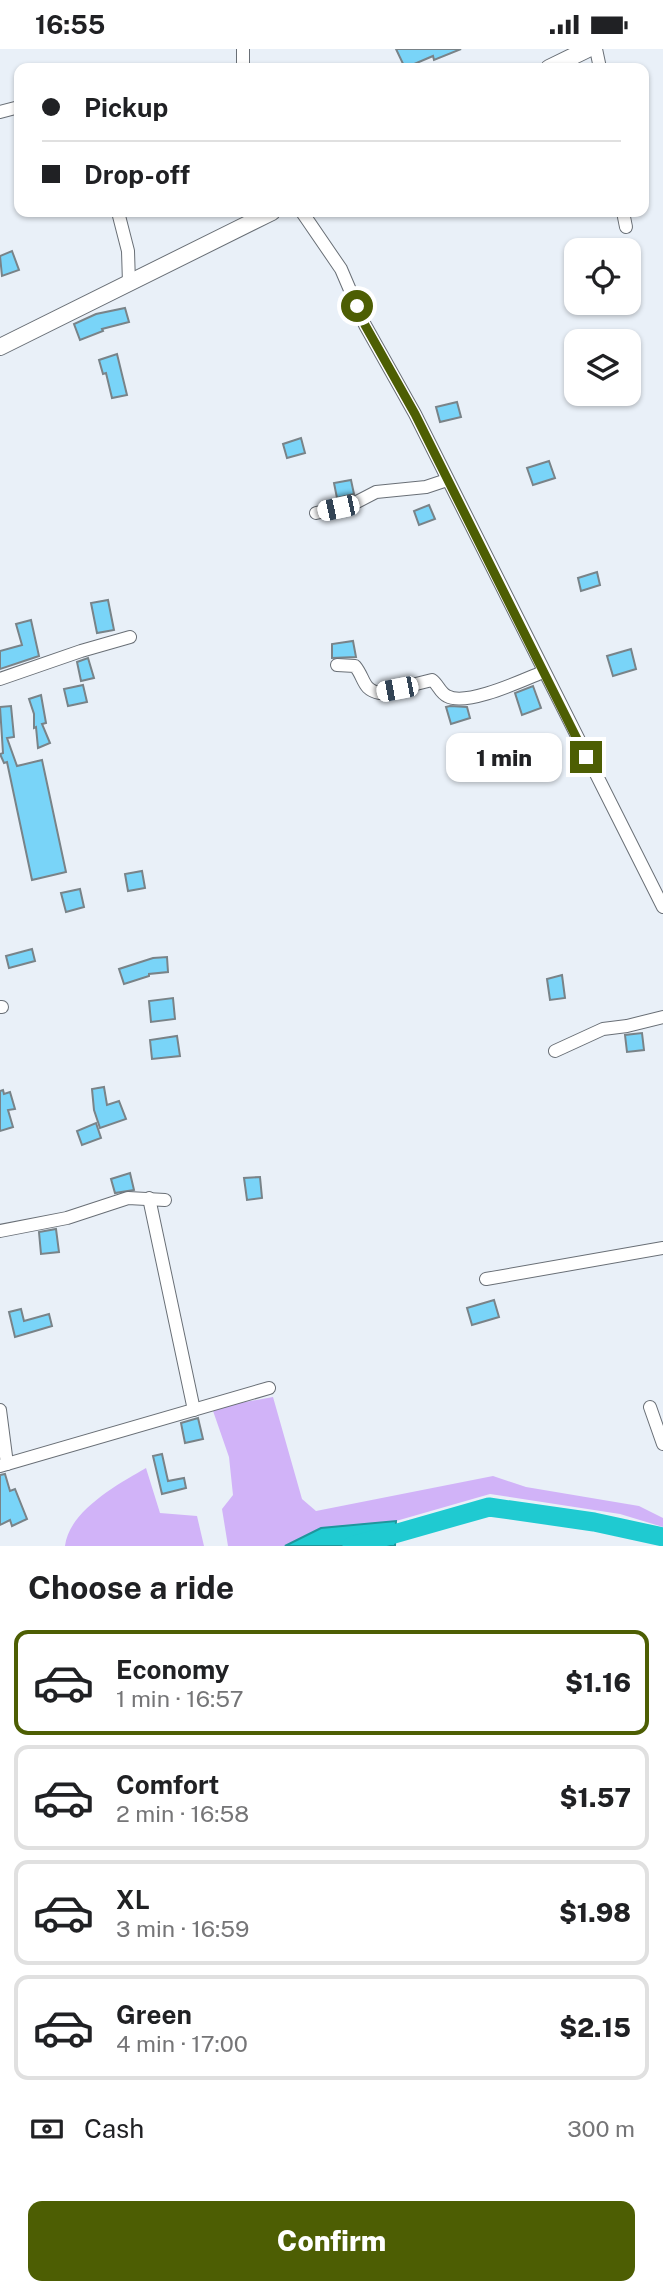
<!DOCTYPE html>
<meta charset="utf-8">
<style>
body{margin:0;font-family:"Public Sans",sans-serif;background:#f6f6f6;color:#202124;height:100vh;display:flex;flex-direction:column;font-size:26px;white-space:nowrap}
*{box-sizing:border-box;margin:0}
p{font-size:23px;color:#757577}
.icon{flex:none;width:38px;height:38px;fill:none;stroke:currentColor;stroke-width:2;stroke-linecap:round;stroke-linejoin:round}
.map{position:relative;height:1497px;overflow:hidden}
.side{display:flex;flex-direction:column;background:#fff;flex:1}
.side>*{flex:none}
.guide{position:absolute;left:14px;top:14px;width:635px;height:154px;border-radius:14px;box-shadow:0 2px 5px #0004;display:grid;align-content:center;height:154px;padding:0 28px;background:#fff}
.buttons{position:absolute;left:564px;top:189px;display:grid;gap:14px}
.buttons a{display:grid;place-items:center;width:77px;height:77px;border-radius:14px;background:#fff;box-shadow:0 2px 5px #0004;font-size:35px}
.end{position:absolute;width:32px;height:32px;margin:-16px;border:9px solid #4d5e03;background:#fff;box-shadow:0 0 0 4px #fff}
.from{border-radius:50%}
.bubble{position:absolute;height:49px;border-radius:14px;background:#fff;box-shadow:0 2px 5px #0004;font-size:23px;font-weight:800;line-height:49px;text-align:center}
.car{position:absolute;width:21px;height:42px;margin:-21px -10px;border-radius:9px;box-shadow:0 0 5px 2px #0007;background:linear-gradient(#fff 24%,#345 0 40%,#fff 0 76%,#345 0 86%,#fff 0)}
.guide b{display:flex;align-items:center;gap:24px;height:66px;font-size:26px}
.guide b+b{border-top:2px solid #e0e0e0}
.guide i{width:18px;height:18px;background:#202124}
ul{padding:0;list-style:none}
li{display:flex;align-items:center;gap:21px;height:105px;margin:0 14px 10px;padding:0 14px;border:4px solid #e0e0e0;border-radius:14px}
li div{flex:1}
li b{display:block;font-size:26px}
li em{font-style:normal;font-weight:800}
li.current{border-color:#4d5e03}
li>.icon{width:63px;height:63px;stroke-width:1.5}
h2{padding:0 28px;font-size:32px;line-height:84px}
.pay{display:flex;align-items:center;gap:18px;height:77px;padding:0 28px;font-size:26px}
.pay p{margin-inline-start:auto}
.cta{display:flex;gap:14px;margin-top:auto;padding:14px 28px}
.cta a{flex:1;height:80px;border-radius:14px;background:#4d5e03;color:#fff;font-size:28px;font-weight:800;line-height:80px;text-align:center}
.status{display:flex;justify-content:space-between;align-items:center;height:49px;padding:0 35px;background:#fff;direction:ltr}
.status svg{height:19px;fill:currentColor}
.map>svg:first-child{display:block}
.green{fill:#d1b3f8}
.water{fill:#1fcad1;stroke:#1e969c;stroke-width:2}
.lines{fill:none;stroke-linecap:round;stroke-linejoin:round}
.river{stroke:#1fcad1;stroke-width:19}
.building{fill:#79d4f8;stroke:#798388;stroke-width:2}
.minor-casing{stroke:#696f76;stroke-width:14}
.tertiary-casing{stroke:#696f76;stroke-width:18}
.minor{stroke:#fff;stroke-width:12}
.tertiary{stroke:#fff;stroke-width:16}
.route{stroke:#4d5e03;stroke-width:9}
</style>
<div class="status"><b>16:55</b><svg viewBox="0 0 49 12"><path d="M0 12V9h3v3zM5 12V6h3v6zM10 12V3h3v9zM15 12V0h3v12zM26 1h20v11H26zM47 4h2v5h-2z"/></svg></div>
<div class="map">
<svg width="663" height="1497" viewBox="0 0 663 1497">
<rect width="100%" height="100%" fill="#e9f0f8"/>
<!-- green -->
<g class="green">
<polygon points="273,1348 302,1450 316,1462 493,1427 526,1438 639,1457 663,1469 663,1478 620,1465 490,1445 396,1472 321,1479 285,1497 228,1497 222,1460 233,1446 229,1408 212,1359"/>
<path d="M146,1419L160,1464L197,1467L204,1497H65C69,1462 118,1435 146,1419Z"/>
</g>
<!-- water -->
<polygon class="water" points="396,1472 395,1497 285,1497 321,1479"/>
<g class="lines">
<!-- river -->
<polyline class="river" points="352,1497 489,1458 594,1473 663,1488"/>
</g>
<!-- building -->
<g class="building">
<polygon points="396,0 461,0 434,11 433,7 405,19"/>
<polygon points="12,202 19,221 2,227 0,207"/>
<polygon points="125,259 129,273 102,280 103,282 80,291 74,275 96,265"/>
<polygon points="117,305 127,346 112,349 106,324 103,325 99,311"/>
<polygon points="457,353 461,368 440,373 436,358"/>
<polygon points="301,389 305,404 287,409 283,395"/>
<polygon points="549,412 555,429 533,436 527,419"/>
<polygon points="351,431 354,445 337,449 334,434"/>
<polygon points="429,456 435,470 419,476 414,462"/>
<polygon points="597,523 600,536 581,542 578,529"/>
<polygon points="108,551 114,581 97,584 91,554"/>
<polygon points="31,571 39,607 0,620 0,602 22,596 16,575"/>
<polygon points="353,592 356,608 332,609 332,595"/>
<polygon points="631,600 636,620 613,627 607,607"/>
<polygon points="88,609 94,629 81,632 77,613"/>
<polygon points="83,636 87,653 68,657 64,640"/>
<polygon points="533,637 541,659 522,666 515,644"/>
<polygon points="41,646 46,674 42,675 50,694 38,699 36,678 34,679 34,665 29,650"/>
<polygon points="11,657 14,688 7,689 17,717 42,711 66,823 32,831 7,713 4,714 0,705 3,704 0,658"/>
<polygon points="450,657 467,658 470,669 451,675 446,658"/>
<polygon points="142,822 145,839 128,842 125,825"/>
<polygon points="80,840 84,858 66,863 61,844"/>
<polygon points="32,900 35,912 9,919 6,907"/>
<polygon points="167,908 168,923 149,925 149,927 124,935 119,920 153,909"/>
<polygon points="562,926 565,949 550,951 547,930"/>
<polygon points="173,949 175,970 151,973 149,952"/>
<polygon points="642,984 644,1001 627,1003 625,986"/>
<polygon points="177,987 180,1007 152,1010 150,991"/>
<polygon points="104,1038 107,1056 119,1052 126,1070 100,1079 94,1061 92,1040"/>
<polygon points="3,1041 4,1045 10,1043 15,1060 8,1061 13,1078 0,1082 0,1042"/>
<polygon points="96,1074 101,1089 82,1096 77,1082"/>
<polygon points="130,1124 134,1141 115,1144 111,1130"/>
<polygon points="260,1128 262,1149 247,1151 244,1129"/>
<polygon points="56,1180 59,1203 41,1205 39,1183"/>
<polygon points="494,1251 499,1268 472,1276 467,1259"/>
<polygon points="21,1260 24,1272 49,1265 52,1277 15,1288 9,1263"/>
<polygon points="198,1369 203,1390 185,1394 181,1374"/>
<polygon points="162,1405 168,1432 184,1429 186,1439 162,1445 153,1407"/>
<polygon points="5,1425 10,1442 15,1440 27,1470 12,1477 10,1471 0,1476 0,1426"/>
</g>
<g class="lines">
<defs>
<g id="minor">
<polyline points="243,0 243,19"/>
<polyline points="596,0 600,19"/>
<polyline points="0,63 19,58"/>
<polyline points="118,163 128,202 129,234"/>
<polyline points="302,163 341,220 365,276 415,365 663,858"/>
<polyline points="623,163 626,178"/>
<polyline points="316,464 349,457 376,443 426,438 447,431"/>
<path d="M337,616L355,617C365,629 362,641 380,644L432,631C438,635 440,644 447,647C466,658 523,631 543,623"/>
<polyline points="0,630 81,602 130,588"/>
<polyline points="0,958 2,958"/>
<polyline points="555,1002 603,980 627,977 663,968"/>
<polyline points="149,1149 194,1361"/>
<polyline points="0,1182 67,1169 128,1149 165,1151"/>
<polyline points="486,1230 663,1199"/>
<polyline points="650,1358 663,1395"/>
<polyline points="0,1361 7,1415"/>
<polyline points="0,1417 269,1339"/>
</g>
<g id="tertiary">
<polyline points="549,19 588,0"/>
<polyline points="0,298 272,163"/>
</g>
</defs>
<!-- minor casing -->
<use href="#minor" class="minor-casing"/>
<!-- tertiary casing -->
<use href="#tertiary" class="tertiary-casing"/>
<!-- minor -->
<use href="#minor" class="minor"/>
<!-- tertiary -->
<use href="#tertiary" class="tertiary"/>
</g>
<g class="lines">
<!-- route -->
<polyline class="route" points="357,257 365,276 415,365 586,708"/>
</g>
</svg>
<div class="buttons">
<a><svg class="icon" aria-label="locate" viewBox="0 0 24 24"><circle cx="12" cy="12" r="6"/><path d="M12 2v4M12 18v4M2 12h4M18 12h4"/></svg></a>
<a><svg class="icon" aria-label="layers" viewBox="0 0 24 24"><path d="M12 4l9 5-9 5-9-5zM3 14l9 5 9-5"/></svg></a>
</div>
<i class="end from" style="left:357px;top:257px"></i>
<i class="end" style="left:586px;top:708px"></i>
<div class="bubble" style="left:446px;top:684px;width:116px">1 min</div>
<i class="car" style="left:338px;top:459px;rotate:258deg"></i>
<i class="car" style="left:397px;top:640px;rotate:259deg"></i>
<div class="guide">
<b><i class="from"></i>Pickup</b>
<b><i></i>Drop-off</b>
</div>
</div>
<section class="side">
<h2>Choose a ride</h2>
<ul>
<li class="current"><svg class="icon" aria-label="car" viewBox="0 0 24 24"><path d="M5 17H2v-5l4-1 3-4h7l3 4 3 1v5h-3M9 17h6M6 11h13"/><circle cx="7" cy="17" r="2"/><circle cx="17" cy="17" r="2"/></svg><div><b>Economy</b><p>1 min · 16:57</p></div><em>$1.16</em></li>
<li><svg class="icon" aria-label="car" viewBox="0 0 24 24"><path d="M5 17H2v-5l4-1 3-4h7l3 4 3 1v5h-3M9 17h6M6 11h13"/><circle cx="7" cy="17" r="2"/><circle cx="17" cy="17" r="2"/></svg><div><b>Comfort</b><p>2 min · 16:58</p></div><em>$1.57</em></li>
<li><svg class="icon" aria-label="car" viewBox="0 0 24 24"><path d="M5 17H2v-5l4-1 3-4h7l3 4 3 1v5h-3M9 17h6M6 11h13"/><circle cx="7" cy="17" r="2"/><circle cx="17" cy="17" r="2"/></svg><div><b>XL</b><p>3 min · 16:59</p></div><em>$1.98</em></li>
<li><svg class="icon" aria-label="car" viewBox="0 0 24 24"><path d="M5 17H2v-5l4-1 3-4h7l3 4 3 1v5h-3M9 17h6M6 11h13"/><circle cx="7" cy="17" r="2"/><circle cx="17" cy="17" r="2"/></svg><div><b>Green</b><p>4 min · 17:00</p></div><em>$2.15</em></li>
</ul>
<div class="pay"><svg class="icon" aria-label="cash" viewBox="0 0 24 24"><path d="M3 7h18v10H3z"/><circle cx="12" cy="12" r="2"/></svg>Cash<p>300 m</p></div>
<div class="cta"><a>Confirm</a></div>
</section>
